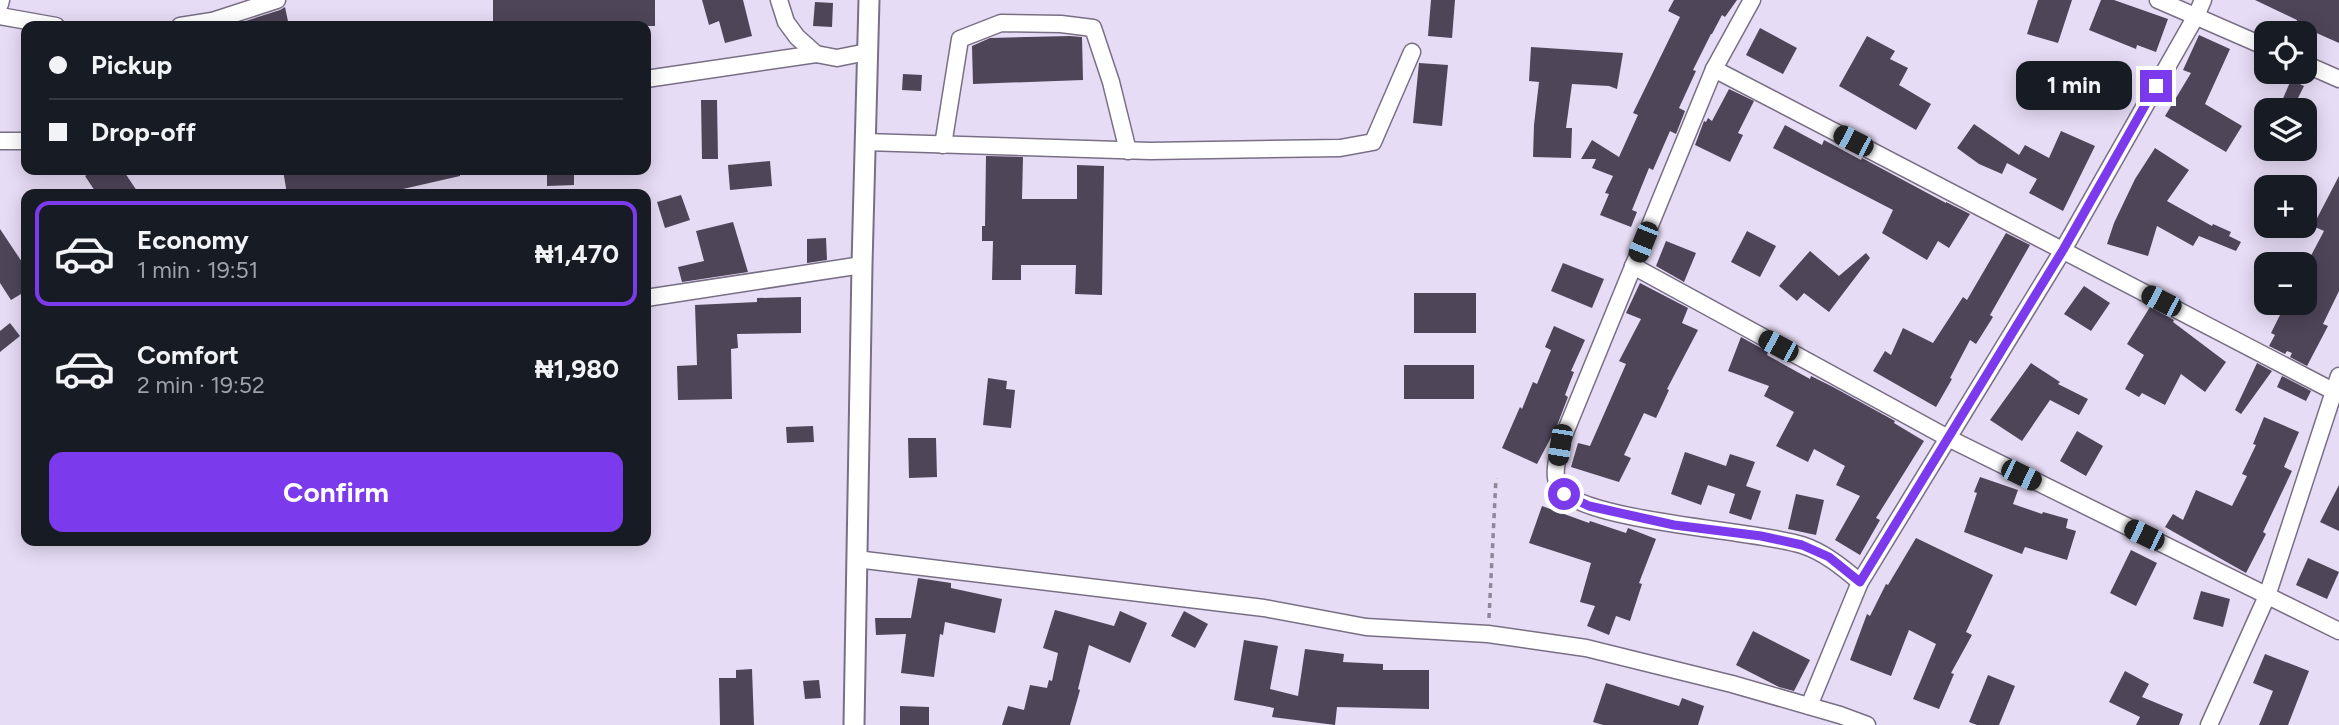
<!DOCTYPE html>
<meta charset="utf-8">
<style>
body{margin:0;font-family:Figtree,sans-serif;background:#20242c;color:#f1f3f6;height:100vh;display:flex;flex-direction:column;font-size:26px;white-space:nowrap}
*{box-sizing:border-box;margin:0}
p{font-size:23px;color:#9ea1a6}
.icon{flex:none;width:38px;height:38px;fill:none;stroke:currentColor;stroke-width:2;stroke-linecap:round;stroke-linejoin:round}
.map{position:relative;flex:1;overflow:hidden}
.details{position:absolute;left:21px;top:189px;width:630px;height:357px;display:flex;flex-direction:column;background:#171b24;border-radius:14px;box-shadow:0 4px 18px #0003}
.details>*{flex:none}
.banner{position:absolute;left:21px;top:21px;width:630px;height:154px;border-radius:14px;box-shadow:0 4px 18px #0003;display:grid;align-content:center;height:154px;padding:0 28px;background:#171b24}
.controls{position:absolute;left:2254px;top:21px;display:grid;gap:14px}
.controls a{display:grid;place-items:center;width:63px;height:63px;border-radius:14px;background:#171b24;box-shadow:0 4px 18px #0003;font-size:35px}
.end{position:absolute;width:32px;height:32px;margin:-16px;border:9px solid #7c3aed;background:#fff;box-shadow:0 0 0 4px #fff}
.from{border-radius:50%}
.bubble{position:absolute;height:49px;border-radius:14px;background:#171b24;box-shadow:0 4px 18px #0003;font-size:23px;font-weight:700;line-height:49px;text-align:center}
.car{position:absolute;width:21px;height:42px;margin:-21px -10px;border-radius:9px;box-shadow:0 0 5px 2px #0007;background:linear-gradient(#222 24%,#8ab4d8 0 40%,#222 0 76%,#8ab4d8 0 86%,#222 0)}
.banner b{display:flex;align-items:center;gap:24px;height:66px;font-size:26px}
.banner b+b{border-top:2px solid #363941}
.banner i{width:18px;height:18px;background:#f1f3f6}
ul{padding:12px 0 0;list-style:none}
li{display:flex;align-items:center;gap:21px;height:105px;margin:0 14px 10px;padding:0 14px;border:4px solid transparent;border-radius:14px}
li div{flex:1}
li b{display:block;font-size:26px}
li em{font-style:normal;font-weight:700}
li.active{border-color:#7c3aed}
li>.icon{width:63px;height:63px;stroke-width:1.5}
.action{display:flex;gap:14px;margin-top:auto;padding:14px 28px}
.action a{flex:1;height:80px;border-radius:14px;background:#7c3aed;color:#fff;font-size:28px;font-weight:700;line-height:80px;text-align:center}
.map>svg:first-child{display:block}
.building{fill:#4e4559}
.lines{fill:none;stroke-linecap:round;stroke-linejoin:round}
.minor-casing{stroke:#796f85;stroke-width:19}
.tertiary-casing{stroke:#796f85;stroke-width:23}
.path{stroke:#8f8799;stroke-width:3.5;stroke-dasharray:5 5;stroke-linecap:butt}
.minor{stroke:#fff;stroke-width:16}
.tertiary{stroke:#fff;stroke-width:19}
.route{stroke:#7c3aed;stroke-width:9}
</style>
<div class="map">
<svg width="2339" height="725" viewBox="0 0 2339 725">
<rect width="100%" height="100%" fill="#e7dcf5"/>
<!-- building -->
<g class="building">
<rect x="493" y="0" width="162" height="26"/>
<polygon points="702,0 743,0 752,36 725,43 719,21 709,25"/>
<polygon points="1431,0 1455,0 1452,38 1428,36"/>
<polygon points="1674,0 1737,0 1725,17 1722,15 1712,34 1711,34 1693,70 1696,71 1679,108 1685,111 1676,134 1670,131 1653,170 1649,168 1632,210 1637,212 1631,227 1600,215 1609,194 1605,193 1613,176 1592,168 1596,159 1581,159 1592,140 1619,157 1638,115 1633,113 1680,17 1668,11"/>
<polygon points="2038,0 2072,0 2058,43 2027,34"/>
<polygon points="2101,0 2114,0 2168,19 2156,52 2137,45 2136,49 2089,30"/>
<polygon points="2255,0 2339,0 2339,43 2296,24 2297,20"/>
<polygon points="815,2 833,3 832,27 813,26"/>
<polygon points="285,7 289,26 230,26 280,10"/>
<polygon points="1760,28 1797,48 1783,74 1746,55"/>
<polygon points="2199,35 2230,49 2205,104 2242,126 2226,152 2165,116 2191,73 2183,70"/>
<polygon points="1070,36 1082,37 1083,80 973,84 972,46 990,38"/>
<polygon points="1867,36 1895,51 1890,59 1908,68 1899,85 1931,104 1916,130 1839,86"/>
<polygon points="1531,47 1623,53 1617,89 1609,86 1572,84 1566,128 1572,128 1571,158 1533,157 1534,125 1539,82 1529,81"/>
<polygon points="1419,63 1448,65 1442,126 1413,123"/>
<polygon points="2097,65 2132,81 2121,105 2086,88"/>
<polygon points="903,74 922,75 921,91 902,90"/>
<polygon points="2291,80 2304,86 2292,110 2278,110"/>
<polygon points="1729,89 1754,101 1738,133 1743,135 1730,162 1695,145 1704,121 1706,122 1708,118 1712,121"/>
<polygon points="701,100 717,100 718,159 702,159"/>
<polygon points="1974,124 2019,155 2025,145 2049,158 2061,131 2095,146 2063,211 2029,193 2037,179 2007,163 2002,174 1979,164 1957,148"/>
<polygon points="1785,125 1822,145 1824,140 1861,160 1862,158 1946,203 1946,202 1970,214 1949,248 1938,241 1927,260 1882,233 1893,210 1773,148"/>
<polygon points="2155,148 2189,170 2167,201 2212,226 2213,224 2231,232 2229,236 2241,242 2236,251 2199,236 2193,246 2157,226 2148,256 2107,244 2114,223 2135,179"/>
<polygon points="986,156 1023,157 1022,199 1077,199 1077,165 1104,166 1102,295 1075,294 1076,265 1021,265 1021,280 992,280 993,241 982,241 982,226 985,226"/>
<polygon points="770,161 772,186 730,190 728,165"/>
<polygon points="94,170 123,170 139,194 97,194 85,176"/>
<polygon points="283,170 460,170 460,176 381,194 361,194 360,189 335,194 287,194"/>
<polygon points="547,170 574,170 574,185 547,186"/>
<polygon points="2339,176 2339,291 2323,324 2328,326 2307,366 2290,357 2292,353 2287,351 2285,354 2269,346 2275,335 2271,333 2286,303 2305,303 2305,267 2324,231 2313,226"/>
<polygon points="681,195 690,220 665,228 657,202"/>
<polygon points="733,222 748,272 682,282 678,267 704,261 696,231"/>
<polygon points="0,229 26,268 26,291 11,300 0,283"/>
<polygon points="1747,231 1776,246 1760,277 1731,262"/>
<polygon points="2006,233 2030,245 1990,315 1993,317 1976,344 1970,340 1950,378 1952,379 1936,407 1873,371 1885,351 1891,355 1903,328 1933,343 1963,297 1967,300"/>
<polygon points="826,238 827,260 807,263 807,239"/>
<polygon points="1666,241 1696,253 1684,282 1656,266"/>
<polygon points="1810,251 1839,276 1866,253 1870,258 1829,312 1804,293 1797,301 1779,286"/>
<polygon points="1563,263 1604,279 1592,308 1551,291"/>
<polygon points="1640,283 1688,308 1682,323 1698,330 1667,389 1669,390 1656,418 1644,413 1624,455 1631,458 1619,482 1571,467 1578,443 1590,446 1626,364 1619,361 1641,319 1626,313"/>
<polygon points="2084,286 2110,303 2091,331 2064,314"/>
<rect x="1414" y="293" width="62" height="40"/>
<polygon points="801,297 801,333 737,334 738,348 731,349 732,399 678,400 677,366 697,365 695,305 757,302 757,298"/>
<polygon points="2150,307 2174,320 2173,322 2226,362 2205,392 2181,374 2165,405 2142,393 2139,397 2125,389 2144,355 2127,344"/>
<polygon points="10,323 20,336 0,352 0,331"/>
<polygon points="1554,326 1585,340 1571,371 1574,372 1565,395 1568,397 1556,428 1537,464 1502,448 1520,407 1522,409 1533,382 1537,384 1551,350 1545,347"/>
<polygon points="1741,337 1768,352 1767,355 1810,379 1811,376 1833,387 1895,421 1894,423 1924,441 1876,518 1880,520 1860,555 1835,540 1860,496 1836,485 1845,466 1814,449 1808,462 1776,446 1794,412 1764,396 1769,386 1728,371"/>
<polygon points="2031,363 2060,382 2058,384 2088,399 2079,415 2050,400 2022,441 1990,420"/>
<polygon points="2257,363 2272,371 2241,414 2235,410"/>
<rect x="1404" y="365" width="70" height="34"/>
<polygon points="2282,376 2311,391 2306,401 2277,387"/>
<polygon points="988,378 1007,381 1006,389 1015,390 1011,428 983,425"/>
<polygon points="2264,417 2299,432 2284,467 2292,471 2263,532 2266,534 2246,573 2165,527 2173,514 2183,520 2196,490 2232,506 2247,476 2242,474 2256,445 2253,444"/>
<polygon points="813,426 814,442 787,443 786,427"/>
<polygon points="2077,431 2103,446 2086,476 2060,461"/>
<polygon points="908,438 936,438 937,477 909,478"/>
<polygon points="1685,452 1726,466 1730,454 1755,462 1746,486 1761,491 1751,520 1729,513 1735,494 1708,485 1701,505 1671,494"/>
<polygon points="1980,477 2018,490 2013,504 2042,514 2043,512 2068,519 2066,528 2076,531 2067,560 2025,547 2022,554 1964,532 1977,493 1974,492"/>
<polygon points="2339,485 2339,531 2320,522"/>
<polygon points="1796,494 1824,500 1816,535 1788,529"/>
<polygon points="1542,506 1589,523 1590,521 1626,533 1628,528 1656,539 1639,583 1642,584 1630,621 1616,616 1609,635 1587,626 1595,606 1580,602 1591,563 1529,543"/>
<polygon points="1916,538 1993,575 1966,632 1972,635 1951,673 1954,674 1939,709 1913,699 1936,644 1909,630 1891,676 1850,660 1867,614 1870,616 1886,584 1888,585"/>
<polygon points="2131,550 2157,563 2136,606 2110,593"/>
<polygon points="2308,558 2339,572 2327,599 2296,585"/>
<polygon points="918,578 951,583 951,588 1002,599 995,633 945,622 943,635 940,634 934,677 901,673 906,634 876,635 875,618 911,618"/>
<polygon points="2201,591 2230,599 2223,627 2193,619"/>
<polygon points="1055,610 1114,626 1120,611 1147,623 1130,663 1089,645 1078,689 1080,690 1070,725 1002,725 1008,706 1024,710 1030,685 1047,688 1049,680 1052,681 1058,653 1043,648"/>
<polygon points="1184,611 1208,624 1195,648 1171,636"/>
<polygon points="1753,631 1810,660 1794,691 1779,687 1736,665"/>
<polygon points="1244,640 1278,646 1270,689 1298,696 1305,649 1344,654 1343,662 1383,664 1383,670 1429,670 1429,709 1337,707 1335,725 1272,717 1274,708 1234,700"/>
<polygon points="2265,654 2309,671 2288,725 2259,725 2273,691 2253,683"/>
<polygon points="752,669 754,725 720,725 719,678 736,678 736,670"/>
<polygon points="2125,671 2149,684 2142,697 2183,714 2179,725 2136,725 2140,717 2109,702"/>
<polygon points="1988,675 2015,686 1999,725 1977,725 1969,722"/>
<polygon points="819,680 821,698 805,699 803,681"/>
<polygon points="1606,683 1679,706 1682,698 1704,706 1698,725 1603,725 1593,722"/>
<polygon points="900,706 929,707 929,725 900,725"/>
</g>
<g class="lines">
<defs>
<g id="minor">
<polyline points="779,0 786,22 797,37 816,54 837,58 867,52"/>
<path d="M1752,0L1714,69L1560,445C1558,457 1552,475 1559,487C1580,522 1757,530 1802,545C1824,552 1842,567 1860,582"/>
<polyline points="2158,0 2266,47"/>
<polyline points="0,4 1,0"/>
<polyline points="0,16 56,26"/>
<polyline points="180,26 212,21 277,0"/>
<polyline points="2305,64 2339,79"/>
<polyline points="1714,69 2333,391"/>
<polyline points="646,79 816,54"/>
<polyline points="0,141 26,141"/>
<polyline points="865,142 1150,151 1340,148 1373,142 1412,52"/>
<polyline points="943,145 960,39 1001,23 1061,24 1093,28 1111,82 1128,151"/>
<polyline points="1633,266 1948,438 2339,631"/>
<polyline points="646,298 862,265"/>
<polyline points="856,559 1264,608 1366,627 1488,634 1586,648 1732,684 1840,715 1867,725"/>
<polyline points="1809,706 1860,582 2063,250 2196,16 2203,0"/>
<polyline points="2209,725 2267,596 2339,376"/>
</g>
<polyline id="tertiary" points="854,725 862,265 869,0"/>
</defs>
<!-- minor casing -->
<use href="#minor" class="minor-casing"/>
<!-- tertiary casing -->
<use href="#tertiary" class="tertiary-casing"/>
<!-- path -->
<polyline class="path" points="1489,618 1496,478"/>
<!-- minor -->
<use href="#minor" class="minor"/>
<!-- tertiary -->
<use href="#tertiary" class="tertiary"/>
</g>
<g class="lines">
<!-- route -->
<polyline class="route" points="1564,494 1589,506 1674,525 1761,536 1802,545 1829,557 1860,582 2063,250 2156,86"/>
</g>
</svg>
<div class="controls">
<a><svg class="icon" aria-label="locate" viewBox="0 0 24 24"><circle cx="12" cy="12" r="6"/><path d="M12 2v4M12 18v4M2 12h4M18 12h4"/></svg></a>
<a><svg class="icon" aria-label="layers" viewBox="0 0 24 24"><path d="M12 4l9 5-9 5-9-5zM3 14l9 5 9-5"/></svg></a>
<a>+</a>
<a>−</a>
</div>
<i class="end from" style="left:1564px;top:494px"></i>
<i class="end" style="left:2156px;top:86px"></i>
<div class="bubble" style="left:2016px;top:61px;width:116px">1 min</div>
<i class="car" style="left:1853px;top:141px;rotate:297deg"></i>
<i class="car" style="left:1643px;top:242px;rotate:202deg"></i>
<i class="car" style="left:2161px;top:301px;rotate:297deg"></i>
<i class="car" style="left:1778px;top:346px;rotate:298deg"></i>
<i class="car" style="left:1560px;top:445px;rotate:189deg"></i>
<i class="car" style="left:2021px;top:475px;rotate:116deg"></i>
<i class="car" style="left:2144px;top:535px;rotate:296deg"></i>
<div class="banner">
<b><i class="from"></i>Pickup</b>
<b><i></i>Drop-off</b>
</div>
<section class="details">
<ul>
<li class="active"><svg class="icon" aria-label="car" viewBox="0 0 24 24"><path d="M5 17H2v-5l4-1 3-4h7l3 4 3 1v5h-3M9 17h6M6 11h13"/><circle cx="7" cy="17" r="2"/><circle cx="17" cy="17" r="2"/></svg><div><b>Economy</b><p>1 min · 19:51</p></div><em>₦1,470</em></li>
<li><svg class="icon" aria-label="car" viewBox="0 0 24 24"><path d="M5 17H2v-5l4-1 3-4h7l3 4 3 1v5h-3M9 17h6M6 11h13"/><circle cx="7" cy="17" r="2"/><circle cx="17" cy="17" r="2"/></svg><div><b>Comfort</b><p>2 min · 19:52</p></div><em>₦1,980</em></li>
</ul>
<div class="action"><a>Confirm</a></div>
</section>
</div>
